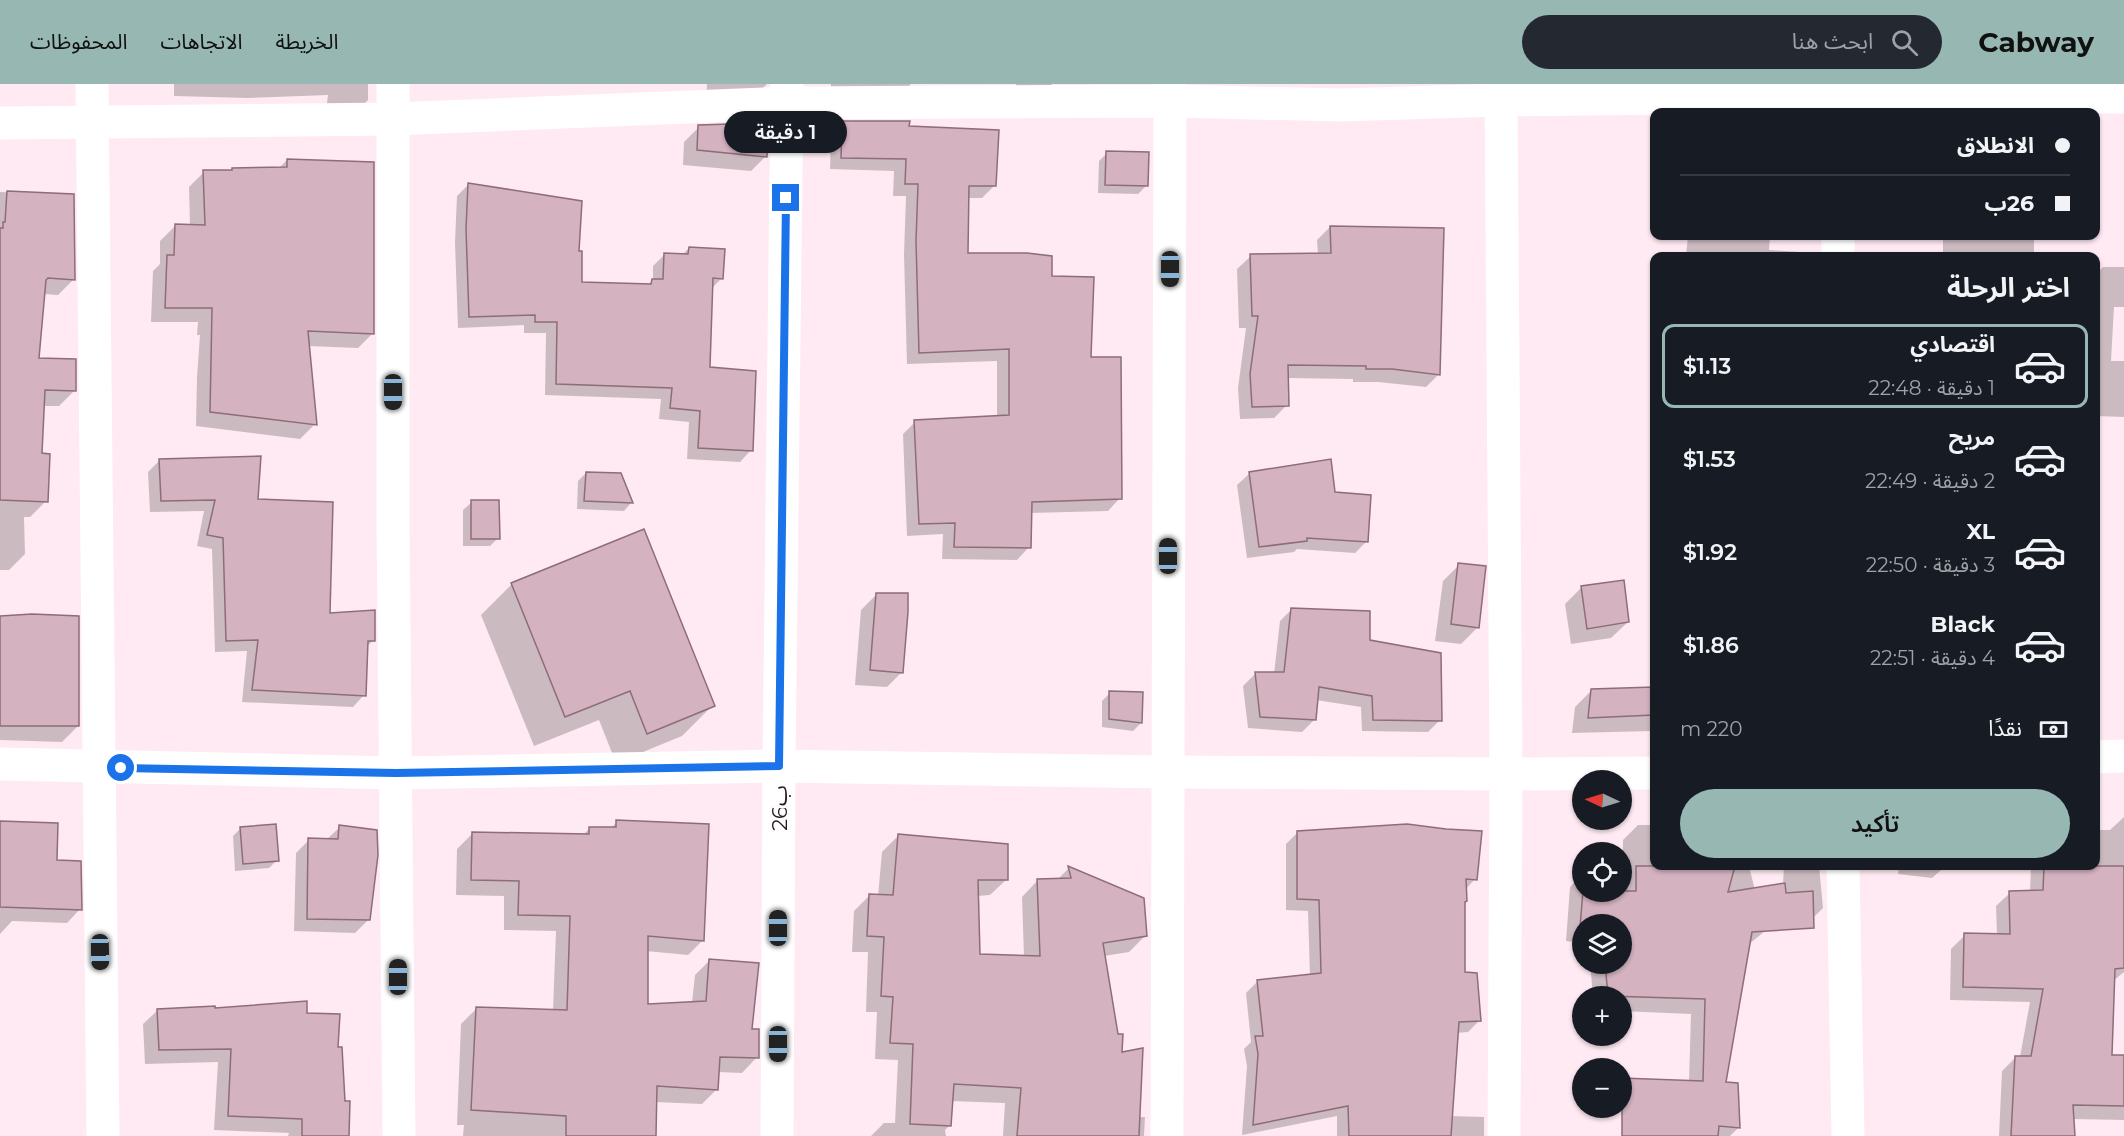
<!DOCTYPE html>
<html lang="ar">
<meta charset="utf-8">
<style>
body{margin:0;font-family:Montserrat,"Noto Sans Arabic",sans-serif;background:#242831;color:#f1f3f6;direction:rtl;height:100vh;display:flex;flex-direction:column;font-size:22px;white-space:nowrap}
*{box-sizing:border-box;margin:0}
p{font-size:20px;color:#9ea1a6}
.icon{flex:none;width:33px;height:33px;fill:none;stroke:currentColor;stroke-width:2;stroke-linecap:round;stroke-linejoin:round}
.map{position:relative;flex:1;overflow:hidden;direction:ltr}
.panel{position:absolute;left:1650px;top:168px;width:450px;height:618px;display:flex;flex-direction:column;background:#171b24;border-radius:12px;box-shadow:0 2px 4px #0004;direction:rtl}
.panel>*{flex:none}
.hud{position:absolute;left:1650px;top:24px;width:450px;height:132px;border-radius:12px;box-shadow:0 2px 4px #0004;direction:rtl;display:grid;align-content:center;height:132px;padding:0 30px;background:#171b24}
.needle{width:39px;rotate:274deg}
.fabs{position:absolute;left:1572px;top:686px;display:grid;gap:12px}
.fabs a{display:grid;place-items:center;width:60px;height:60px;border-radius:50%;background:#171b24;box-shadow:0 2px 4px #0004;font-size:30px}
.end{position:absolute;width:27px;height:27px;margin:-14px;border:8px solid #1a73e8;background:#fff;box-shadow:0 0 0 3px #fff}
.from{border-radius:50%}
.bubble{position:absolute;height:42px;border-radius:21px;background:#171b24;box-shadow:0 2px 4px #0004;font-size:20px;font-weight:600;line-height:42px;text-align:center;direction:rtl}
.car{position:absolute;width:18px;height:36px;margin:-18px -9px;border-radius:8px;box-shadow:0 0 4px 2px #0007;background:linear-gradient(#222 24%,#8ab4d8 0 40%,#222 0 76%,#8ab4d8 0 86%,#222 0)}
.hud b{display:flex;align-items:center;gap:21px;height:57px;font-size:22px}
.hud b+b{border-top:2px solid #363941}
.hud i{width:15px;height:15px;background:#f1f3f6}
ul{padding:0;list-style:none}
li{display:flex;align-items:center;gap:18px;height:84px;margin:0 12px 9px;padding:0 18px;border:3px solid transparent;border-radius:12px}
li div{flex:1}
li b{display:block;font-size:22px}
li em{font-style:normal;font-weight:600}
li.on{border-color:#97b7b2}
li>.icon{width:54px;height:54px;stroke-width:1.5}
h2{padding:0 30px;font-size:27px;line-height:72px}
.pay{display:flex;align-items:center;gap:15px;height:66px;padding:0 30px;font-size:22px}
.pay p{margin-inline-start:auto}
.button{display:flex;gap:12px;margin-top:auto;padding:12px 30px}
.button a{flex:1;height:69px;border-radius:36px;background:#97b7b2;color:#111;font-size:24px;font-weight:600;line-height:69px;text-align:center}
header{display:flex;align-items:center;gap:36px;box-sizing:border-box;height:84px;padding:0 30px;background:#97b7b2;color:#111}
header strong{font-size:28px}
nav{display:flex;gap:33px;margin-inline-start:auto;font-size:21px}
.search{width:420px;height:54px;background:#242831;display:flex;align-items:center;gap:15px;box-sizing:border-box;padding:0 21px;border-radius:33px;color:#9ea1a6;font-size:22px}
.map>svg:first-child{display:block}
.shadow{fill:#0003}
.building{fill:#d4b2c0;stroke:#8d6d7b;stroke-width:1.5}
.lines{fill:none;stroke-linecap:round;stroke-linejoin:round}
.minor{stroke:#fff;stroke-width:33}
.trunk{stroke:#fff;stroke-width:33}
.route{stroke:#1a73e8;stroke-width:8}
.labels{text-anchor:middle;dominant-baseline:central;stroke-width:6;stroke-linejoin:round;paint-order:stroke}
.street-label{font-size:21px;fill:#26191f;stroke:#fdfdfd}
</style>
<header>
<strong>Cabway</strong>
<div class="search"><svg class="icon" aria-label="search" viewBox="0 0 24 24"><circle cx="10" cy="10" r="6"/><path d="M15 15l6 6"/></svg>ابحث هنا</div>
<nav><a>الخريطة</a><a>الاتجاهات</a><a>المحفوظات</a></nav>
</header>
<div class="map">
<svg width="2124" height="1052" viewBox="0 0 2124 1052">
<rect width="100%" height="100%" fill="#ffe9f2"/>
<!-- shadow -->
<g class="shadow">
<polygon points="174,0 368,0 368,16 355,29 326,28 328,11 248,14 174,12"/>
<polygon points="707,0 767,0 752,15 706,17"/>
<polygon points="831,0 911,0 898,13 830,13"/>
<polygon points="1016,0 1052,0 1045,7 1016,4"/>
<polygon points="843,39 908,43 995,101 982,114 968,114 966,171 1050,193 1089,275 1120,414 1108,427 1030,429 1029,463 1017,476 942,475 943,450 907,452 903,350 915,338 997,333 997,277 907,280 904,170 906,112 893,112 894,87 830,85 831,51"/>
<polygon points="699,43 766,72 751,87 683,81 684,58"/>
<polygon points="1107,69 1146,102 1138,110 1098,109 1099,77"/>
<polygon points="287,76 373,249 358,264 308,262 315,340 300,355 196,342 197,293 200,251 197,251 198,238 151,238 153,187 160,180 160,157 175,142 190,142 189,103 204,88 230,87 232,85 279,84"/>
<polygon points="469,100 577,168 580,199 648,201 653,196 653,182 665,170 682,171 689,164 722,194 711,205 708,284 751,366 740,378 687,375 689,338 659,335 661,315 545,311 546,249 524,249 524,241 458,244 455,158 457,112"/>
<polygon points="0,108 73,111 74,195 58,211 44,210 0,233"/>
<polygon points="1330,143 1439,290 1426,303 1378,298 1353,298 1353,295 1287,294 1287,321 1274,334 1240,335 1238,304 1246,244 1239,244 1237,185 1251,172 1318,170 1317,156"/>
<polygon points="1688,152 1770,152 1769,166 1813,169 1813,172 1686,172"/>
<polygon points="1943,152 2034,152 2034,172 1923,172 1925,171 1943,171"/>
<polygon points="2103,183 2124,183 2124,223 2114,223 2111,277 2124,277 2124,333 2096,332 2096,190"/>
<polygon points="0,275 75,306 59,322 42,322 40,371 46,417 30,433 24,433 25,470 9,486 0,486"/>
<polygon points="159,377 257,416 328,531 374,556 366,563 364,611 353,623 242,618 247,567 215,568 212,465 197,462 204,427 150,428 148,388"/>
<polygon points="2096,382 2100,409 2096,414"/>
<polygon points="586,389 631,419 624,427 577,425 578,397"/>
<polygon points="1250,389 1334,410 1367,457 1355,469 1297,465 1294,468 1247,474 1237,401"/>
<polygon points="472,418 498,454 490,462 463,462 463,426"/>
<polygon points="1459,481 1478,543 1461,560 1435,557 1443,497"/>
<polygon points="512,500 713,621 682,652 616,679 599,636 534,662 481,531"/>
<polygon points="1581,504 1628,538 1611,554 1571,560 1565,520"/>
<polygon points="877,510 902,588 887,603 855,601 861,526"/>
<polygon points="1292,525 1368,558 1440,636 1428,648 1362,647 1361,623 1316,616 1314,636 1302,648 1248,644 1243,602 1255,590 1274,590 1280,537"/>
<polygon points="0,534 78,642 62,658 0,656"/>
<polygon points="1654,604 1654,643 1651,647 1572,649 1575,623 1592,606"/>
<polygon points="1110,609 1141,639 1133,647 1102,643 1102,617"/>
<polygon points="2124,733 2124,888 2113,897 2111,972 2124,972 2124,1036 2072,1035 2074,1052 1999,1052 2002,987 2016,973 2020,973 2030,918 1950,916 1951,865 1965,851 1997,851 1996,822 2010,809 2030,808 2031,782 2096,782 2096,746 2110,746"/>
<polygon points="617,738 703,856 688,871 646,867 646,922 692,919 695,891 710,876 750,946 757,973 742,989 718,988 717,1005 702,1020 655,1018 654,1052 463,1052 464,1041 457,1041 461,940 476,925 553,927 556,847 504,846 504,812 456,811 457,765 472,750 583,751 590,744 611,744"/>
<polygon points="0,739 55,778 80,825 67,839 12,837 0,850"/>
<polygon points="1638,741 1654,741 1654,782 1749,782 1765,847 1748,861 1724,1000 1739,1043 1730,1052 1666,1052 1689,998 1691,930 1622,927 1622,912 1593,912 1590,879 1622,879 1622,840 1582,840 1582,859 1566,857 1570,803 1582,791 1582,807 1622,807 1623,756"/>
<polygon points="340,743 369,835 355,849 294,847 296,769 309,756 326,756"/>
<polygon points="241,744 277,776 269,784 235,787 233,752"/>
<polygon points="1298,748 1475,795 1465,806 1463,889 1479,937 1468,948 1456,949 1451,1032 1484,1033 1484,1052 1337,1052 1337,1032 1242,1051 1247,982 1244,965 1251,958 1246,909 1257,898 1310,892 1308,827 1286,826 1286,760"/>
<polygon points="898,752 1007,795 990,811 977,812 979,871 1024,873 1022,813 1038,796 1057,796 1069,784 1145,852 1129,868 1104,872 1120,970 1138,1033 1145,1033 1144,1052 1003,1052 1005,1019 951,1017 950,1041 945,1046 946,1052 871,1052 884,1039 895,1039 898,976 875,975 877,928 866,928 868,868 852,868 854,827 870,811 878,812 882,768"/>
<polygon points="1784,782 1819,782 1823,824 1815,832 1781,833"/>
<polygon points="1899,782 1941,782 1941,786 1932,794 1898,790"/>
<polygon points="158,926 305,930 337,965 348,1052 288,1052 289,1049 214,1046 218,978 145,980 143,940"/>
</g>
<!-- building -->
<g class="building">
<polygon points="842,37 910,37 909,42 999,46 996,102 969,102 968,169 1027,169 1052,172 1052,192 1094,193 1091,273 1121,273 1122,415 1032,418 1031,464 954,463 955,439 919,440 914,336 1009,331 1009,265 919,269 916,157 918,100 905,100 906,75 841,74"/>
<polygon points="768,39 767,73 697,66 698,41"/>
<polygon points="1106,67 1149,68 1148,102 1105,101"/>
<polygon points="287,75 374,78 374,250 308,247 317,341 210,328 212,224 165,224 167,171 174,171 175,140 205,141 203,86 232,86 232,84 287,83"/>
<polygon points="468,99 582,117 579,167 582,167 582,198 651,200 652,195 663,195 664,169 688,170 689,163 725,165 723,195 713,194 710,283 756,287 753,367 698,364 700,327 670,324 672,304 556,300 557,238 535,238 535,231 469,233 466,145"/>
<polygon points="7,107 74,110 75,196 48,194 46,196 39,274 76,275 76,307 45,306 42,369 50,370 48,418 0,416 0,144 3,144 3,138 5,138"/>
<polygon points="1330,142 1444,144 1440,291 1392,285 1366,285 1366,282 1288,281 1289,322 1252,323 1250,290 1258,232 1252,232 1250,170 1331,169"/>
<polygon points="261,372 258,415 333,418 330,529 375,526 375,557 368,557 366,612 252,606 258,556 226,557 223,454 207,451 215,416 161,417 159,375"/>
<polygon points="1331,375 1335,408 1371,411 1368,458 1307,454 1307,457 1259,463 1249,388"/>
<polygon points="586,388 621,389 633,419 584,417"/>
<polygon points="471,416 499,416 500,455 471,455"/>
<polygon points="644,445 715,622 647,650 630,607 565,633 511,499"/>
<polygon points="1458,479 1486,482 1479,544 1451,540"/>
<polygon points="1624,496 1629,538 1587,545 1581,502"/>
<polygon points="876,509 908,509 908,528 903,589 870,586"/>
<polygon points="1291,524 1370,527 1370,556 1441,569 1442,637 1373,636 1372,612 1319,603 1316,636 1260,633 1255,588 1284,588"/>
<polygon points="32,530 79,532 79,642 0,642 0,532"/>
<polygon points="1654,603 1654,631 1588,634 1591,605"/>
<polygon points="1109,607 1143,608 1142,639 1109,635"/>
<polygon points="616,736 709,740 704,857 648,852 648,920 706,917 709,875 759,879 752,945 759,945 759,974 720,973 718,1006 657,1002 656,1052 566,1052 566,1032 471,1026 476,923 567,926 570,832 518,831 519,797 471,796 472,748 589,750 589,743 616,743"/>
<polygon points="0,737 58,739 57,776 81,777 82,826 0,823"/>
<polygon points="276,740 279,777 243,780 240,743"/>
<polygon points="1407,740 1446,745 1482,747 1477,796 1466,795 1467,817 1465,818 1465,888 1477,889 1481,937 1459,938 1451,1052 1349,1052 1348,1022 1253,1041 1258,970 1255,952 1263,952 1257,896 1321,889 1319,816 1297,815 1297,747"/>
<polygon points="339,741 377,746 378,771 370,836 307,835 308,754 338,755"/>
<polygon points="898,750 1008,760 1008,796 978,796 980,870 1040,872 1037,795 1071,794 1068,782 1144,814 1147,852 1103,859 1118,950 1123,950 1122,968 1143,964 1139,1052 1017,1052 1021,1004 954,1000 951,1042 910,1040 913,960 890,959 893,913 881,912 884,853 867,852 869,810 893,811"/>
<polygon points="1636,782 1735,782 1728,808 1785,799 1786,809 1813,807 1814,844 1752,848 1726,998 1738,999 1740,1044 1719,1042 1718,1052 1622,1052 1622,994 1703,997 1705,915 1608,912 1605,879 1622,879 1622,840 1582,840 1582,843 1580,843 1583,807 1636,807"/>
<polygon points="2044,782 2124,782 2124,884 2115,885 2112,971 2124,971 2124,1022 2073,1021 2075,1052 2011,1052 2015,972 2031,972 2043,905 1963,903 1964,849 2010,850 2009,807 2043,806"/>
<polygon points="307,917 307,929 340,930 338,963 342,963 345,1017 350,1017 349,1052 302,1052 302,1035 228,1032 231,965 159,966 157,925 215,922 215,924"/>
</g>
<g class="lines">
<!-- minor -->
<g class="minor">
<polyline points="92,0 103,1052"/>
<polyline points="393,0 393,440 399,1052"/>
<polyline points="1501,0 1506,690 1504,1052"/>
<polyline points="0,39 392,35 787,19 1170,17 1341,21 1500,16 1838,12 2124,13"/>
<polyline points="1838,172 1838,152"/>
<polyline points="2096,673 2124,672"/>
<polyline points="0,680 396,689 779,682 1167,688 1506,690 1654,689"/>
<polyline points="1843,782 1848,1052"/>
<polyline points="1167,1052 1170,0"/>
</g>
<!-- trunk -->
<polyline class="trunk" points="777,1052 779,682 787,0"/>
</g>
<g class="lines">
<!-- route -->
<polyline class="route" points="121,684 396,689 779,682 786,114"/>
</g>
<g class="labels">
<!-- street labels -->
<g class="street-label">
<text transform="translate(779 724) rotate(-90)">26ب</text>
</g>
</g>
</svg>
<div class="fabs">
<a><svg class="needle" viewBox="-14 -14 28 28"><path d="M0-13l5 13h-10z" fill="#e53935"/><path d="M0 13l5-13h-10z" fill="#9ea1a6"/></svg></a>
<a><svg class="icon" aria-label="locate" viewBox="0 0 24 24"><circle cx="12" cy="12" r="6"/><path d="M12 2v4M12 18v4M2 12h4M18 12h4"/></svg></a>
<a><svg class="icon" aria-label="layers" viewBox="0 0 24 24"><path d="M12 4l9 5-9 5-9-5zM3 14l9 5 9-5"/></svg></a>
<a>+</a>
<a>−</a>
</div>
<i class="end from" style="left:121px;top:684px"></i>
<i class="end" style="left:786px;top:114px"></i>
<div class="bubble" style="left:724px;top:27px;width:123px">1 دقيقة</div>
<i class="car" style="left:1170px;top:185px;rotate:180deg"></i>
<i class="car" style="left:393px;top:308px;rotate:180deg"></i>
<i class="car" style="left:1168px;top:472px;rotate:0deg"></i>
<i class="car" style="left:778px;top:844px;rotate:0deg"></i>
<i class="car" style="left:100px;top:868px;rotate:179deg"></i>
<i class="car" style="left:398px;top:893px;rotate:0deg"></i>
<i class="car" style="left:778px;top:960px;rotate:180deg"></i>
<div class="hud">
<b><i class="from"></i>الانطلاق</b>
<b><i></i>26ب</b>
</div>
<section class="panel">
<h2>اختر الرحلة</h2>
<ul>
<li class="on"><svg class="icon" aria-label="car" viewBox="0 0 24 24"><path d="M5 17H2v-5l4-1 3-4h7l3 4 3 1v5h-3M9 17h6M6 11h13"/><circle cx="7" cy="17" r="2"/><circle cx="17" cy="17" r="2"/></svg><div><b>اقتصادي</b><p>1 دقيقة · 22:48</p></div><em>$1.13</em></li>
<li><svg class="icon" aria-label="car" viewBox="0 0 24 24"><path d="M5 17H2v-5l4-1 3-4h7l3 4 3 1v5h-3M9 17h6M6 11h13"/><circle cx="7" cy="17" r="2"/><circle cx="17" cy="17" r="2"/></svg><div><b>مريح</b><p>2 دقيقة · 22:49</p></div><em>$1.53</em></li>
<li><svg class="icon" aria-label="car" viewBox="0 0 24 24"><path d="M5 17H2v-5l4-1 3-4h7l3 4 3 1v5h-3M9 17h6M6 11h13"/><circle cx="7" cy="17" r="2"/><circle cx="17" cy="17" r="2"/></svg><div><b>XL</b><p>3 دقيقة · 22:50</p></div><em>$1.92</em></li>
<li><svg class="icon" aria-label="car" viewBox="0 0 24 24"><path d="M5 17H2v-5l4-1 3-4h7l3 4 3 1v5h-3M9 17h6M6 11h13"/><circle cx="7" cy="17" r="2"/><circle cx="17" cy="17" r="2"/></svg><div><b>Black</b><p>4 دقيقة · 22:51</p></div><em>$1.86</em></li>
</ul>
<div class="pay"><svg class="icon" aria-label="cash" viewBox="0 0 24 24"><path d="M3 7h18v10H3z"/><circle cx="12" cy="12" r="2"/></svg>نقدًا<p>220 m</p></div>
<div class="button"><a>تأكيد</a></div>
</section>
</div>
